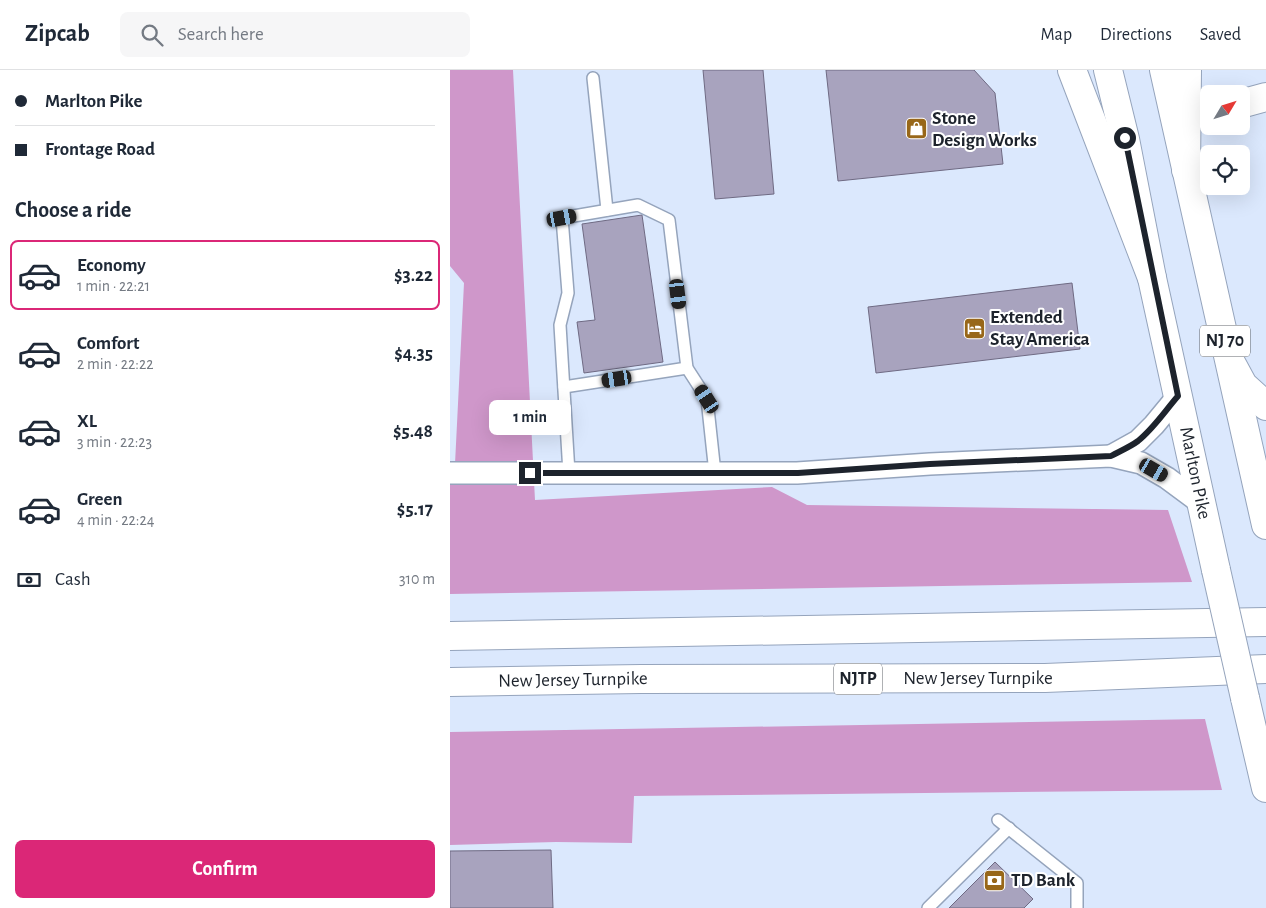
<!DOCTYPE html>
<meta charset="utf-8">
<style>
body{margin:0;font-family:"Alegreya Sans",sans-serif;background:#f6f6f7;color:#1f2937;height:100vh;display:flex;flex-direction:column;font-size:19px;white-space:nowrap}
*{box-sizing:border-box;margin:0}
p{font-size:16px;color:#747a83}
.icon{flex:none;width:28px;height:28px;fill:none;stroke:currentColor;stroke-width:2;stroke-linecap:round;stroke-linejoin:round}
.map{position:relative;flex:1;overflow:hidden}
.panel{display:flex;flex-direction:column;background:#fff;width:450px}
.panel>*{flex:none}
.banner{display:grid;align-content:center;height:110px;padding:0 15px;background:#fff}
.needle{width:32px;rotate:52deg}
.tools{position:absolute;left:750px;top:15px;display:grid;gap:10px}
.tools a{display:grid;place-items:center;width:50px;height:50px;border-radius:8px;background:#fff;box-shadow:0 5px 20px #0002;font-size:25px}
.end{position:absolute;width:22px;height:22px;margin:-11px;border:6px solid #1d232c;background:#fff;box-shadow:0 0 0 2px #fff}
.from{border-radius:50%}
.bubble{position:absolute;height:35px;border-radius:8px;background:#fff;box-shadow:0 5px 20px #0002;font-size:16px;font-weight:600;line-height:35px;text-align:center}
.car{position:absolute;width:15px;height:30px;margin:-15px -8px;border-radius:6px;box-shadow:0 0 4px 1px #0007;background:linear-gradient(#222 24%,#8ab4d8 0 40%,#222 0 76%,#8ab4d8 0 86%,#222 0)}
.banner b{display:flex;align-items:center;gap:18px;height:48px;font-size:19px}
.banner b+b{border-top:1px solid #e0e1e3}
.banner i{width:12px;height:12px;background:#1f2937}
ul{padding:0;list-style:none}
li{display:flex;align-items:center;gap:15px;height:70px;margin:0 10px 8px;padding:0 5px;border:2px solid transparent;border-radius:8px}
li div{flex:1}
li b{display:block;font-size:19px}
li em{font-style:normal;font-weight:600}
li.selected{border-color:#db2777}
li>.icon{width:45px;height:45px;stroke-width:1.5}
h2{padding:0 15px;font-size:22px;line-height:60px}
.pay{display:flex;align-items:center;gap:12px;height:55px;padding:0 15px;font-size:19px}
.pay p{margin-inline-start:auto}
.button{display:flex;gap:10px;margin-top:auto;padding:10px 15px}
.button a{flex:1;height:58px;border-radius:8px;background:#db2777;color:#fff;font-size:20px;font-weight:600;line-height:58px;text-align:center}
header{display:flex;align-items:center;gap:30px;box-sizing:border-box;height:70px;padding:0 25px;background:#fff;border-bottom:1px solid #e0e1e3}
header strong{font-size:24px}
nav{display:flex;gap:28px;margin-inline-start:auto;font-size:18px}
.search{width:350px;height:45px;background:#f6f6f7;display:flex;align-items:center;gap:12px;box-sizing:border-box;padding:0 18px;border-radius:8px;color:#747a83;font-size:19px}
main{display:flex;flex:1;min-height:0}
.map>svg:first-child{display:block}
.forest{fill:#cf97ca}
.building{fill:#a8a3be;stroke:#6f6a83}
.lines{fill:none;stroke-linecap:round;stroke-linejoin:round}
.service-casing{stroke:#95a4bc;stroke-width:14}
.minor-casing{stroke:#95a4bc;stroke-width:24}
.tertiary-casing{stroke:#95a4bc;stroke-width:30}
.trunk-casing{stroke:#95a4bc;stroke-width:30}
.motorway-casing{stroke:#95a4bc;stroke-width:30}
.service{stroke:#fff;stroke-width:11}
.minor{stroke:#fff;stroke-width:21}
.tertiary{stroke:#fff;stroke-width:28}
.trunk{stroke:#fff;stroke-width:28}
.motorway{stroke:#fff;stroke-width:28}
.trunk-bridge-casing{stroke:#95a4bc;stroke-width:30;stroke-linecap:butt}
.trunk-bridge{stroke:#fff;stroke-width:28}
.route{stroke:#1d232c;stroke-width:6}
.labels{text-anchor:middle;dominant-baseline:central;stroke-width:4;stroke-linejoin:round;paint-order:stroke}
.shield{fill:#fff;stroke:#61656b;stroke-width:1}
.shield-label{font-size:18px;font-weight:bold;fill:#1d232c}
.poi-label{font-size:19px;font-weight:bold;fill:#1d232c;stroke:#fff;text-anchor:start}
.street-label{font-size:19px;fill:#1d232c;stroke:#fff}
</style>
<header>
<strong>Zipcab</strong>
<div class="search"><svg class="icon" aria-label="search" viewBox="0 0 24 24"><circle cx="10" cy="10" r="6"/><path d="M15 15l6 6"/></svg>Search here</div>
<nav><a>Map</a><a>Directions</a><a>Saved</a></nav>
</header>
<main>
<section class="panel">
<div class="banner">
<b><i class="from"></i>Marlton Pike</b>
<b><i></i>Frontage Road</b>
</div>
<h2>Choose a ride</h2>
<ul>
<li class="selected"><svg class="icon" aria-label="car" viewBox="0 0 24 24"><path d="M5 17H2v-5l4-1 3-4h7l3 4 3 1v5h-3M9 17h6M6 11h13"/><circle cx="7" cy="17" r="2"/><circle cx="17" cy="17" r="2"/></svg><div><b>Economy</b><p>1 min · 22:21</p></div><em>$3.22</em></li>
<li><svg class="icon" aria-label="car" viewBox="0 0 24 24"><path d="M5 17H2v-5l4-1 3-4h7l3 4 3 1v5h-3M9 17h6M6 11h13"/><circle cx="7" cy="17" r="2"/><circle cx="17" cy="17" r="2"/></svg><div><b>Comfort</b><p>2 min · 22:22</p></div><em>$4.35</em></li>
<li><svg class="icon" aria-label="car" viewBox="0 0 24 24"><path d="M5 17H2v-5l4-1 3-4h7l3 4 3 1v5h-3M9 17h6M6 11h13"/><circle cx="7" cy="17" r="2"/><circle cx="17" cy="17" r="2"/></svg><div><b>XL</b><p>3 min · 22:23</p></div><em>$5.48</em></li>
<li><svg class="icon" aria-label="car" viewBox="0 0 24 24"><path d="M5 17H2v-5l4-1 3-4h7l3 4 3 1v5h-3M9 17h6M6 11h13"/><circle cx="7" cy="17" r="2"/><circle cx="17" cy="17" r="2"/></svg><div><b>Green</b><p>4 min · 22:24</p></div><em>$5.17</em></li>
</ul>
<div class="pay"><svg class="icon" aria-label="cash" viewBox="0 0 24 24"><path d="M3 7h18v10H3z"/><circle cx="12" cy="12" r="2"/></svg>Cash<p>310 m</p></div>
<div class="button"><a>Confirm</a></div>
</section>
<div class="map">
<svg width="816" height="838" viewBox="0 0 816 838">
<rect width="100%" height="100%" fill="#dbe8fd"/>
<!-- forest -->
<g class="forest">
<polygon points="0,0 63,0 85,430 322,417 357,435 718,440 742,512 0,524 0,415 4,414 14,213 0,196"/>
<polygon points="755,649 772,720 184,726 182,773 106,772 0,775 0,662"/>
</g>
<!-- building -->
<g class="building">
<polygon points="253,0 313,0 324,124 265,129"/>
<polygon points="376,0 524,0 545,23 553,94 388,111"/>
<polygon points="192,145 213,292 134,303 127,252 145,250 132,154"/>
<polygon points="622,213 630,279 426,303 418,237"/>
<polygon points="101,780 103,838 0,838 0,781"/>
<polygon points="545,792 583,829 574,838 499,838"/>
</g>
<g class="lines">
<defs>
<g id="service">
<polyline points="143,8 157,140"/>
<polyline points="114,317 237,298"/>
<polyline points="119,403 110,255 118,223 112,148 188,135 219,150 237,298 257,329 265,403"/>
<polyline points="548,750 627,813 627,838"/>
<polyline points="478,838 559,758"/>
</g>
<g id="minor">
<polyline points="661,386 688,371 704,355 728,326"/>
<polyline points="0,403 347,403 480,394 661,386 691,393 717,408 752,434"/>
</g>
<g id="tertiary">
<polyline points="794,33 816,27"/>
<polyline points="780,291 793,315 816,336"/>
</g>
<g id="trunk">
<polyline points="658,0 675,69 702,208 766,500"/>
<polyline points="714,0 816,455"/>
<polyline points="795,628 816,718"/>
</g>
<g id="motorway">
<polyline points="622,0 702,208"/>
<polyline points="736,100 737,0"/>
<polyline points="0,566 816,552"/>
<polyline points="0,612 191,609 595,608 816,599"/>
</g>
</defs>
<!-- service casing -->
<use href="#service" class="service-casing"/>
<!-- minor casing -->
<use href="#minor" class="minor-casing"/>
<!-- tertiary casing -->
<use href="#tertiary" class="tertiary-casing"/>
<!-- trunk casing -->
<use href="#trunk" class="trunk-casing"/>
<!-- motorway casing -->
<use href="#motorway" class="motorway-casing"/>
<!-- service -->
<use href="#service" class="service"/>
<!-- minor -->
<use href="#minor" class="minor"/>
<!-- tertiary -->
<use href="#tertiary" class="tertiary"/>
<!-- trunk -->
<use href="#trunk" class="trunk"/>
<!-- motorway -->
<use href="#motorway" class="motorway"/>
<defs>
<polyline id="trunk-bridge" points="766,500 795,628"/>
</defs>
<!-- trunk-bridge casing -->
<use href="#trunk-bridge" class="trunk-bridge-casing"/>
<!-- trunk-bridge -->
<use href="#trunk-bridge" class="trunk-bridge"/>
</g>
<g class="lines">
<!-- route -->
<path class="route" d="M80,403H348L480,394L661,386C670,381 680,377 688,371C704,358 715,341 728,326L675,68"/>
</g>
<!-- icons -->
<defs>
<symbol id="shop-square" viewBox="-11 -11 22 22"><rect x="-9" y="-9" width="18" height="18" rx="4" fill="#986719" stroke="#fff"/><path d="M-5-2.5h2.3a2.7 3.5 0 0 1 5.4 0H5L5.5 6h-11ZM-1.5-2.5h3a1.5 2.3 0 0 0-3 0Z" fill="#fff"/></symbol>
<symbol id="hotel-square" viewBox="-11 -11 22 22"><rect x="-9" y="-9" width="18" height="18" rx="4" fill="#986719" stroke="#fff"/><path d="M-6-4.5h1.5V1H6V5H4.5V3h-9V5H-6ZM-4 0a1.8 1.8 0 1 1 3.6 0ZM.5 0V-2.5h3Q6-2.5 6 0Z" fill="#fff"/></symbol>
<symbol id="bank-square" viewBox="-11 -11 22 22"><rect x="-9" y="-9" width="18" height="18" rx="4" fill="#986719" stroke="#fff"/><path d="M-6-4H6V4H-6ZM0-2.3a2.3 2.3 0 1 0 0 4.6a2.3 2.3 0 1 0 0-4.6Z" fill="#fff"/></symbol>
</defs>
<g fill-rule="evenodd">
<use href="#shop-square" x="454" y="46" width="25" height="25"/>
<use href="#hotel-square" x="512" y="246" width="25" height="25"/>
<use href="#bank-square" x="532" y="798" width="25" height="25"/>
</g>
<g class="labels">
<!-- shield labels -->
<g class="shield">
<rect x="750" y="255.5" width="50" height="31" rx="4"/>
<rect x="384" y="593.5" width="48" height="31" rx="4"/>
</g>
<g class="shield-label">
<text x="775" y="271">NJ 70</text>
<text x="408" y="609">NJTP</text>
</g>
<!-- poi labels -->
<g class="poi-label">
<text x="482" y="48">Stone<tspan x="482" dy="22">Design Works</tspan></text>
<text x="540" y="247">Extended<tspan x="540" dy="22">Stay America</tspan></text>
<text x="561" y="810">TD Bank</text>
</g>
<!-- street labels -->
<g class="street-label">
<text transform="translate(745 403) rotate(78)">Marlton Pike</text>
<text x="528" y="608">New Jersey Turnpike</text>
<text transform="translate(123 610) rotate(-1)">New Jersey Turnpike</text>
</g>
</g>
</svg>
<div class="tools">
<a><svg class="needle" viewBox="-14 -14 28 28"><path d="M0-13l5 13h-10z" fill="#e53935"/><path d="M0 13l5-13h-10z" fill="#747a83"/></svg></a>
<a><svg class="icon" aria-label="locate" viewBox="0 0 24 24"><circle cx="12" cy="12" r="6"/><path d="M12 2v4M12 18v4M2 12h4M18 12h4"/></svg></a>
</div>
<i class="end from" style="left:675px;top:68px"></i>
<i class="end" style="left:80px;top:403px"></i>
<div class="bubble" style="left:39px;top:330px;width:82px">1 min</div>
<i class="car" style="left:112px;top:148px;rotate:80deg"></i>
<i class="car" style="left:228px;top:224px;rotate:173deg"></i>
<i class="car" style="left:167px;top:309px;rotate:261deg"></i>
<i class="car" style="left:257px;top:329px;rotate:327deg"></i>
<i class="car" style="left:704px;top:400px;rotate:120deg"></i>
</div>
</main>
